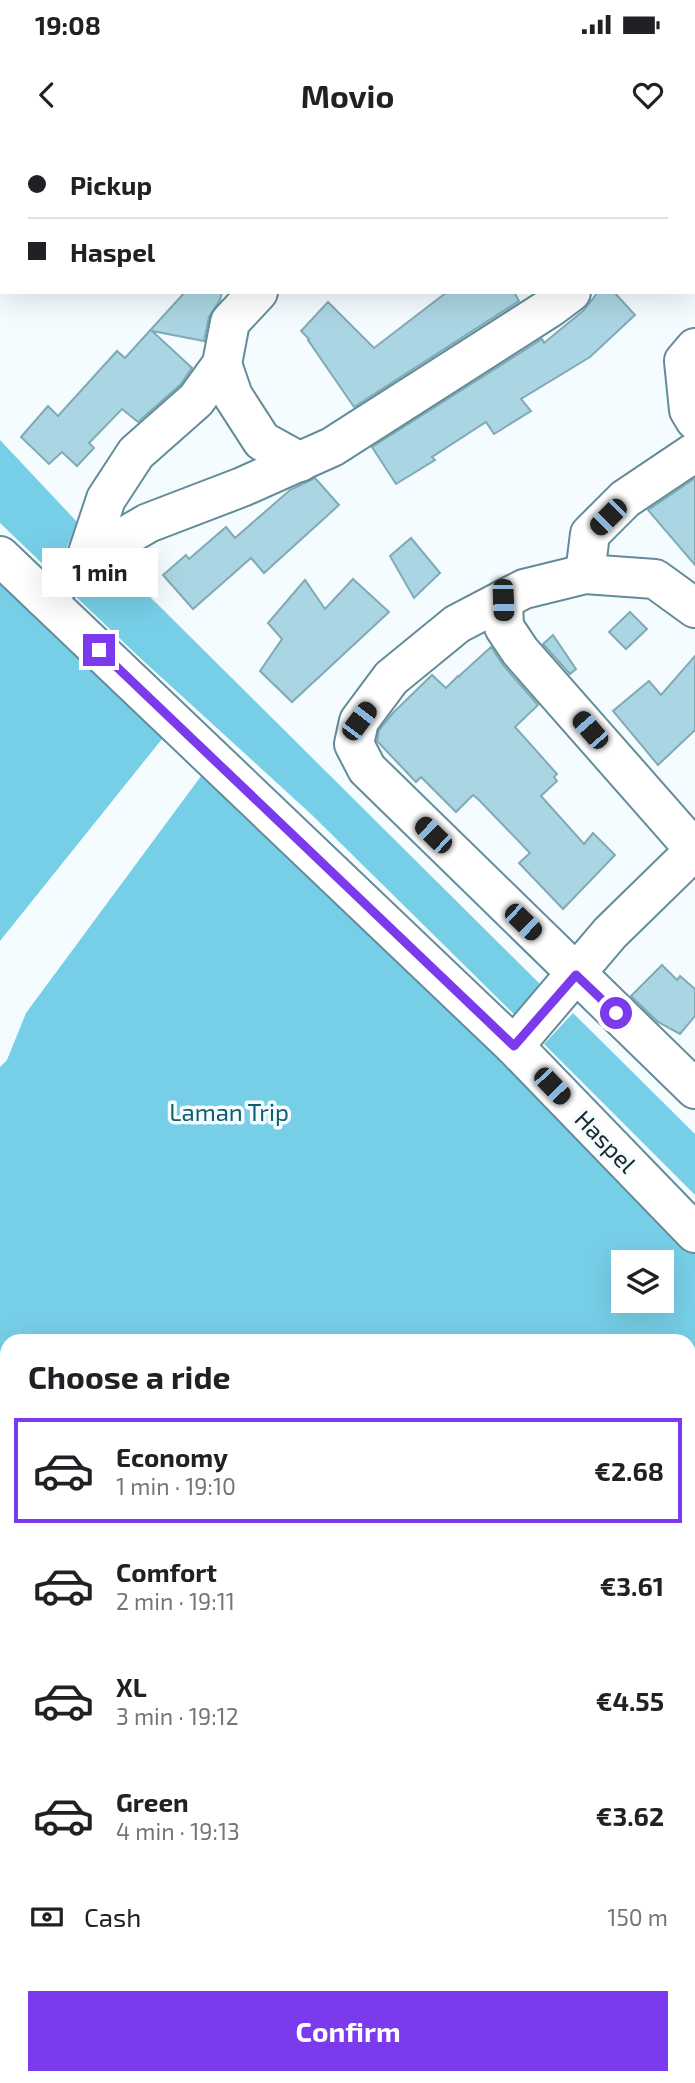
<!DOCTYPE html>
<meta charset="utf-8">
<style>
body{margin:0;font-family:"Exo 2",sans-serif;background:#f2f2f2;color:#202124;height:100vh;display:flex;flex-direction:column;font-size:26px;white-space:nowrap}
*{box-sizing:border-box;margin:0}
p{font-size:23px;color:#757577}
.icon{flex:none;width:38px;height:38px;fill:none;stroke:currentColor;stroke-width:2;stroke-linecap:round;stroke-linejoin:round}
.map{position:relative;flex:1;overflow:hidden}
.panel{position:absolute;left:0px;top:1194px;width:696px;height:751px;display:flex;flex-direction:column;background:#fff;border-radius:21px 21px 0 0;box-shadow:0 7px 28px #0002}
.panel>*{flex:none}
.guide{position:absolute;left:0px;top:0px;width:696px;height:154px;box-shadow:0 7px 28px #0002;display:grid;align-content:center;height:154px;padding:0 28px;background:#fff}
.controls{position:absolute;left:611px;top:1110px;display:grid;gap:14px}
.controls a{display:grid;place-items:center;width:63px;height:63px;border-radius:0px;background:#fff;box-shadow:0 7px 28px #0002;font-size:35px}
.end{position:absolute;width:32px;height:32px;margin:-16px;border:9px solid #7c3aed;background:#fff;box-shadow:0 0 0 4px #fff}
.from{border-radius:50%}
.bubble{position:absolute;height:49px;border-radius:0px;background:#fff;box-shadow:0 7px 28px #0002;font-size:23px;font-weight:700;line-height:49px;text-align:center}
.car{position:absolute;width:21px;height:42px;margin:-21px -10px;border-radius:9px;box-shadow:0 0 5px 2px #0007;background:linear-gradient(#222 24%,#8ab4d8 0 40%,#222 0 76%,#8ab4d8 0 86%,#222 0)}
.guide b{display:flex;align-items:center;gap:24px;height:66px;font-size:26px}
.guide b+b{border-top:2px solid #e0e0e0}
.guide i{width:18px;height:18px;background:#202124}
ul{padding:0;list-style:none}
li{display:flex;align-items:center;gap:21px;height:105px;margin:0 14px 10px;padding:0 14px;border:4px solid transparent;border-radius:0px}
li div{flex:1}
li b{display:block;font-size:26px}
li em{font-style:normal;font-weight:700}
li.selected{border-color:#7c3aed}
li>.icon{width:63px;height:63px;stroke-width:1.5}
h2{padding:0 28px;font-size:32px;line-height:84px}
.pay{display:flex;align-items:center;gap:18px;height:77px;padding:0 28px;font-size:26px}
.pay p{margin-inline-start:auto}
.action{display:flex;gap:14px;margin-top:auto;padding:14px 28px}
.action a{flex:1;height:80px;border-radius:0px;background:#7c3aed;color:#fff;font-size:28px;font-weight:700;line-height:80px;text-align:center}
.status{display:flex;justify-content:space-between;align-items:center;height:49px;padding:0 35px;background:#fff;direction:ltr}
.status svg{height:19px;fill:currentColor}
header{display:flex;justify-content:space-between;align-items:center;height:91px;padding:0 28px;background:#fff;font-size:32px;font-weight:700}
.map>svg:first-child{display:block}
.green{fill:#84daf2}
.forest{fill:#77cfe7;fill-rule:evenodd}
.building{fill:#aad5e2;stroke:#80aab6;stroke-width:2}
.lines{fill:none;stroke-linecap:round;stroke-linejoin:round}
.minor-casing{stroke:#638c98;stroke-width:42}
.minor{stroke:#fff;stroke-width:38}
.route{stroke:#7c3aed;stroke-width:9}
.labels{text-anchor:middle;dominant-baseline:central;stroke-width:7;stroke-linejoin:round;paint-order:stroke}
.park-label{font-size:24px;fill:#115c6d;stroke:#f4fcff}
.street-label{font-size:24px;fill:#17282c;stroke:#f4fcff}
</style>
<div class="status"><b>19:08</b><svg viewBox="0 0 49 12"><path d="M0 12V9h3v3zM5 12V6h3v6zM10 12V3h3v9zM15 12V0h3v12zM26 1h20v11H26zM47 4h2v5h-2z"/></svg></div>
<header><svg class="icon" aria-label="back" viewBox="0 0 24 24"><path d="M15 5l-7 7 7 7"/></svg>Movio<svg class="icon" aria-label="heart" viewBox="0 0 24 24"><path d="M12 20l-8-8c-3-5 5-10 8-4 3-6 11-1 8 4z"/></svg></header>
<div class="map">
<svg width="695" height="1943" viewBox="0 0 695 1943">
<rect width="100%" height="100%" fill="#f4fcff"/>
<!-- green -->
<g class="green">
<polygon points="7,1815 7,1933 0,1933 0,1820"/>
<polygon points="28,1937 158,1937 164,1943 39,1943"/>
</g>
<!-- forest -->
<g class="forest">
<polygon points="0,300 78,383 60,422 51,432 0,383"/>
<polygon points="120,427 550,854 523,883 312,675 138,516 71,452 87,441"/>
<polygon points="0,428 170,589 0,801"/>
<path d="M207,628L695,1104V1943H580L576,1937H690V1200H7V1402L0,1397V927L7,920L26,873ZM623,1122H662V1160H623Z"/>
<polygon points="573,873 695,994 695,1055 544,904"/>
<polygon points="0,1410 7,1415 7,1711 0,1704"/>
<polygon points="225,1937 562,1937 566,1943 230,1943"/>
</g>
<!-- building -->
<g class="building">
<polygon points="185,152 222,152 220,160 209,177 204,201 152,191 192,228 180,245 138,282 122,269 89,303 94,308 77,326 62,312 49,324 21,297 48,266 58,276 117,211 125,218"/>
<polygon points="447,152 514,152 519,161 354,267 308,200 309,199 301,191 328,162 374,208"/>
<polygon points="598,152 614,152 635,175 590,217 521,259 531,271 494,294 486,282 432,317 435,320 396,344 372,307 542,199 544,203 584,170"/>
<polygon points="315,338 339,365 264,433 251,418 193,469 163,435 186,415 189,419 226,387 235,398 290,350"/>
<polygon points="695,338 695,425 648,370"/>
<polygon points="411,398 440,433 414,458 390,416"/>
<polygon points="353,439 389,472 292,562 260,531 282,499 268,483 305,440 325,469"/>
<polygon points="630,472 647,489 626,509 609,492"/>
<polygon points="553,495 576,529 570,534 543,504"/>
<polygon points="491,507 503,525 538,565 515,587 557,634 554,637 557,641 541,656 584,704 593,693 615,715 563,769 519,723 530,713 478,659 473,655 456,672 421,637 416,642 377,601 379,590 393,573 432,535 446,548 458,536 460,537 459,536"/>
<polygon points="695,516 695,590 658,625 613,571 649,541 661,555"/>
<polygon points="662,825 677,840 680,836 695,849 695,876 680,894 658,882 631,856"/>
</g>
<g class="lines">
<defs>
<g id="minor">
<polyline points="102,2 104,0"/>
<polyline points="395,2 397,0"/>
<polyline points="666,2 666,0"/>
<polyline points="0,112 2,110"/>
<polyline points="695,208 684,221 689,270 695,280"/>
<polyline points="222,224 233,256 262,301 300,322"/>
<polyline points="0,416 514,906 695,1093"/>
<polyline points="86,419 106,359 136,313 196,260 222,224 230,182 258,152"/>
<polyline points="585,434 590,394 625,359 695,312"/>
<polyline points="44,458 86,419 148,383 242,347 332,307 551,167 571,152"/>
<polyline points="503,460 504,487 520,511 695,710"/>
<polyline points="695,468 655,439 585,434 524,449 457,484 391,538 359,581 354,604 367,629 695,949"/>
<polyline points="514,906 610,793 695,710"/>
</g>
</defs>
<!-- minor casing -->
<use href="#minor" class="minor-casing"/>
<!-- minor -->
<use href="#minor" class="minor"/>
</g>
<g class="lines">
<!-- route -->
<polyline class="route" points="99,510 514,906 576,835 616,873"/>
</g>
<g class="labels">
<!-- park labels -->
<g class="park-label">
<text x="229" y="971">Laman Trip</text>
</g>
<!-- street labels -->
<g class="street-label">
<text transform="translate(606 1001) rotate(46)">Haspel</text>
</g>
</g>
</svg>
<div class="controls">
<a><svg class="icon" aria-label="layers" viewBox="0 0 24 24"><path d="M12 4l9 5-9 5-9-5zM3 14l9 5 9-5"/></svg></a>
</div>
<i class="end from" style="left:616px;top:873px"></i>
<i class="end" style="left:99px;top:510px"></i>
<div class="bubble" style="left:42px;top:408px;width:116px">1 min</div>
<i class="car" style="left:608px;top:377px;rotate:225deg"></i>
<i class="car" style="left:503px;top:460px;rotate:178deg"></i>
<i class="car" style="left:359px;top:581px;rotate:37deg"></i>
<i class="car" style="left:590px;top:590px;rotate:319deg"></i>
<i class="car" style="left:433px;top:695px;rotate:314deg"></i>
<i class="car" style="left:523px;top:782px;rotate:134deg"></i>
<i class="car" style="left:552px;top:946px;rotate:136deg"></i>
<div class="guide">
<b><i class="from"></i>Pickup</b>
<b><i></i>Haspel</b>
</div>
<section class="panel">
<h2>Choose a ride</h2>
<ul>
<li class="selected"><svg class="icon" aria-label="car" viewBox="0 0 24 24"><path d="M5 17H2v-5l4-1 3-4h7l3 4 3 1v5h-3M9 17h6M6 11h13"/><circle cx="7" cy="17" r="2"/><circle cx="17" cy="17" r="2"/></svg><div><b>Economy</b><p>1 min · 19:10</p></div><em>€2.68</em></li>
<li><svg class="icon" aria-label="car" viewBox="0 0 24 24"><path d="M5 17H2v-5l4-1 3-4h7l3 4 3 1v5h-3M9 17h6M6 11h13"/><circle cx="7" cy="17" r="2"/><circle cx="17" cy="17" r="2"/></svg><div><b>Comfort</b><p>2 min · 19:11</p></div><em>€3.61</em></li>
<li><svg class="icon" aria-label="car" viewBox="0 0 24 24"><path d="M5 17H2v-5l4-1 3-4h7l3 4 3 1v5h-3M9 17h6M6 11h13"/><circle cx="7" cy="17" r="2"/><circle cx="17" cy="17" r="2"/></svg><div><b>XL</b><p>3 min · 19:12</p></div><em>€4.55</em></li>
<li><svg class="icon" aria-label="car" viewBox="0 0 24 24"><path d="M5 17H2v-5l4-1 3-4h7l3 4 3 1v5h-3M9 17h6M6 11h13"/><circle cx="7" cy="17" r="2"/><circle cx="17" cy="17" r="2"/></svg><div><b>Green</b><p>4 min · 19:13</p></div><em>€3.62</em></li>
</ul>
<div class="pay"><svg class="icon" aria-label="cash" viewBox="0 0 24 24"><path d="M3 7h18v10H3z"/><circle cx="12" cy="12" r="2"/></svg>Cash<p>150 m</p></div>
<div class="action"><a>Confirm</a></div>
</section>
</div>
